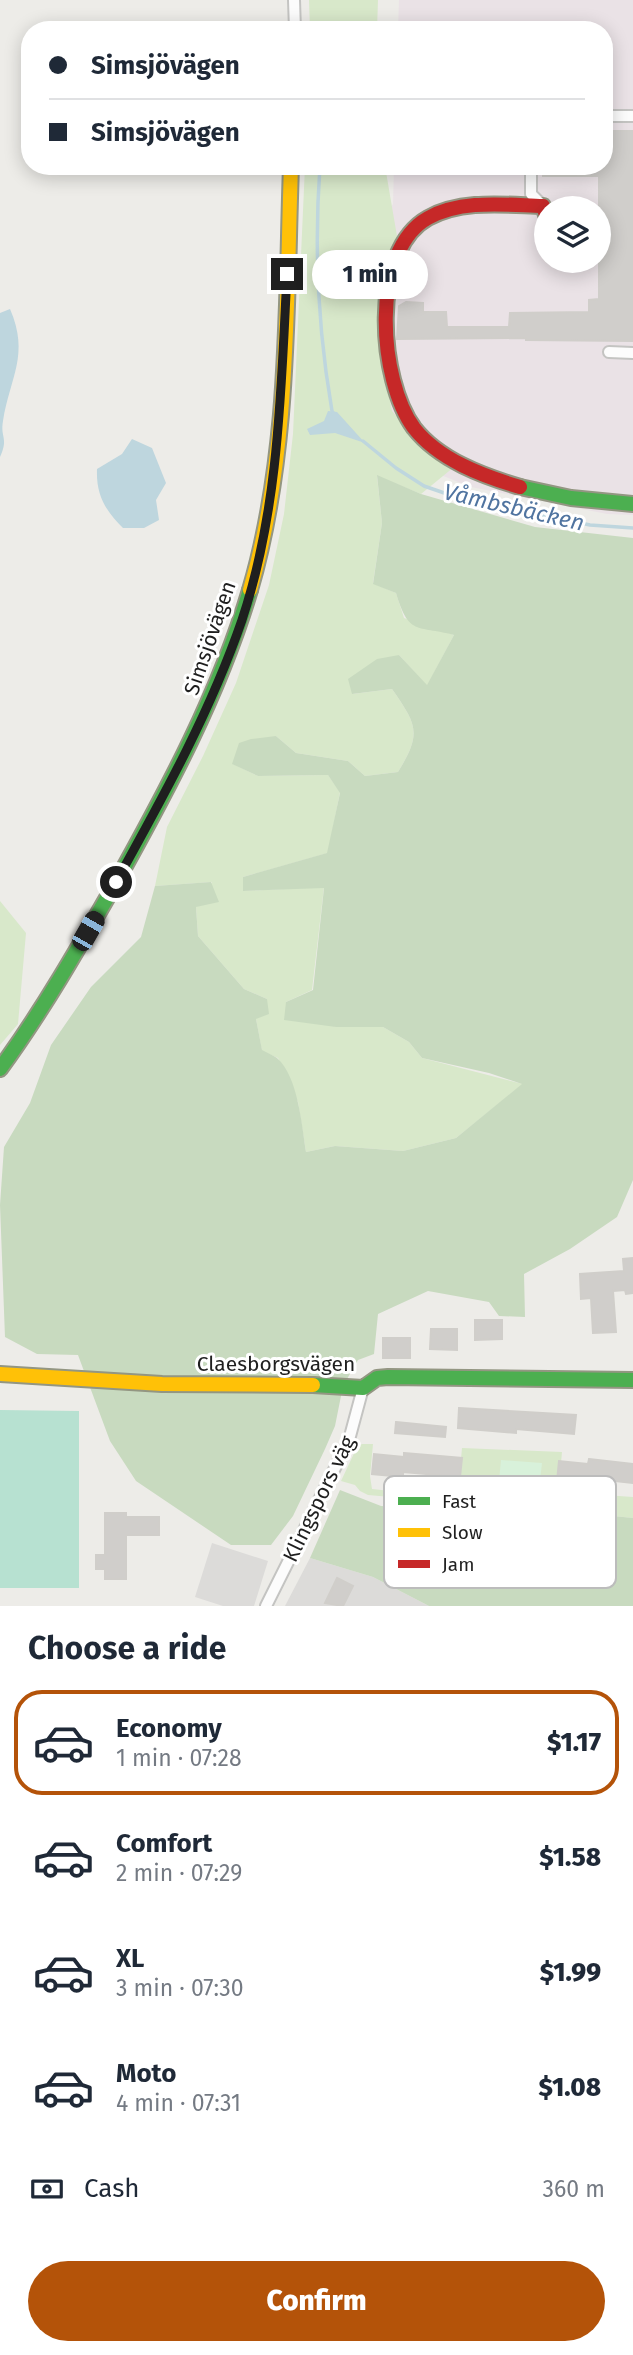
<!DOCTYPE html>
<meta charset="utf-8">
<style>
body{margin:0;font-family:"Fira Sans",sans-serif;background:#f6f6f7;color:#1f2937;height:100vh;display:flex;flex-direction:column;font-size:26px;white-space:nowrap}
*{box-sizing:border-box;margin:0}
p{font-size:23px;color:#747a83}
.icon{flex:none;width:38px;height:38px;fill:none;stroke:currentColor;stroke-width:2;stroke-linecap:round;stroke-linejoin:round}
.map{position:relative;height:1606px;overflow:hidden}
.drawer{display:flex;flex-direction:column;background:#fff;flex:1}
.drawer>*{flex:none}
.top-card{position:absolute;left:21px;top:21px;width:592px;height:154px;border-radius:28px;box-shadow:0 4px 18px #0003;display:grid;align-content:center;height:154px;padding:0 28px;background:#fff}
.fabs{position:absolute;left:534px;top:196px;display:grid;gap:14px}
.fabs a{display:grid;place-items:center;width:77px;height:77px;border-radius:50%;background:#fff;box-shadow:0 4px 18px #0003;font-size:35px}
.end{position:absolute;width:32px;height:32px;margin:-16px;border:9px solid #1f1f1f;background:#fff;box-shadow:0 0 0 4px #fff}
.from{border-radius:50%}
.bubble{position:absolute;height:49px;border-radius:24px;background:#fff;box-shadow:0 4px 18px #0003;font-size:23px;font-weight:800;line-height:49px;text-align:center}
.car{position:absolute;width:21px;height:42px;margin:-21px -10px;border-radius:9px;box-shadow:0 0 5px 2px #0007;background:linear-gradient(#222 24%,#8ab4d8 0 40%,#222 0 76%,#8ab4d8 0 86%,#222 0)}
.top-card b{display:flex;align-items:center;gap:24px;height:66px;font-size:26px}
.top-card b+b{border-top:2px solid #e0e1e3}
.top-card i{width:18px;height:18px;background:#1f2937}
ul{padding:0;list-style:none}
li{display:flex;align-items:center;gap:21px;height:105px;margin:0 14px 10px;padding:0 14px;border:4px solid transparent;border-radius:28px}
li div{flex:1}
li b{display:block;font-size:26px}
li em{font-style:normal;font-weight:800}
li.active{border-color:#b45309}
li>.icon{width:63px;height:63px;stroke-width:1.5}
h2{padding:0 28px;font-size:32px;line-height:84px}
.pay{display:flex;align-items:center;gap:18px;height:77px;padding:0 28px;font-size:26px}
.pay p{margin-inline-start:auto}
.cta{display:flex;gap:14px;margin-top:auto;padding:14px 28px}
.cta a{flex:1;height:80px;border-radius:42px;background:#b45309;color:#fff;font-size:28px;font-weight:800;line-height:80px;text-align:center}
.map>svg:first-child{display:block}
.residential{fill:#dcdbd9}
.industrial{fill:#eae2e6;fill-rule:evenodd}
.grass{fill:#d8e8ca}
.forest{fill:#c8dabf}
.park{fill:#d8f1da}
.pitch{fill:#b7e1d1}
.water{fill:#bed6de}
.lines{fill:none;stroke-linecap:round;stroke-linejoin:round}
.stream{stroke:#bed6de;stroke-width:3.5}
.building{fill:#d0cecb;stroke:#d0ceca;stroke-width:2}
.street-casing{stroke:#c4c4c2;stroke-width:14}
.fast-casing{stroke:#939682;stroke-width:18}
.slow-casing{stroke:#939682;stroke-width:18}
.jam-casing{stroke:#939682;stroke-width:18}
.street{stroke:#fcfcfc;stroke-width:10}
.fast{stroke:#4caf50;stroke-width:14}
.slow{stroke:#ffc107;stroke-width:14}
.jam{stroke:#c62828;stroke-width:14}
.route{stroke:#1f1f1f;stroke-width:9}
.labels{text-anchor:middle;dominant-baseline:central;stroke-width:6;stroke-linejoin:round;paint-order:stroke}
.street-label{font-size:21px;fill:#1f1f1f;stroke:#fff}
.water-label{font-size:23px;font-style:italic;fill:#5074a0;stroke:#fff}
.key{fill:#fff;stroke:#bcbcbc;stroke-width:2}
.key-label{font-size:19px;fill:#1f1f1f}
</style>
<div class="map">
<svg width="633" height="1606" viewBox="0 0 633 1606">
<rect width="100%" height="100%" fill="#edece8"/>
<!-- residential -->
<g class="residential">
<polygon points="212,1543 268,1561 254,1606 223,1606 195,1597"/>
<polygon points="310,1558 373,1577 429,1606 285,1606"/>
</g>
<!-- industrial -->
<path class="industrial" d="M399,0H633V515L607,514L471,487L426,469L367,421L372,233L393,204L394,166H604V30H398ZM546,208H598V261H546Z"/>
<!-- grass -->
<g class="grass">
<polygon points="309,0 378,0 377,30 310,30"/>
<path d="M305,166H385L398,242L382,276L380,347L392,411L419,442L454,467L421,494L377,476L382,523L373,583L396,593L404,618L454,635L427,686L399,655L352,694L392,689C417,725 422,733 398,772L365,776L348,761L296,753L276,736L233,764L258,776L328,775L340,792L328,853L243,877V891L324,887L312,990L286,1002L336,1027H383L409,1042L422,1058L523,1084L456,1138L403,1151L335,1146L306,1152L298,1102L278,1058L262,1051L256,1019L267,999L244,989L198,936L196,907L212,882L155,886L167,827L203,756L236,683L269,585L284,514L293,434Z"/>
<polygon points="0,901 26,933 18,1024 0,1045"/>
<polygon points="362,1444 373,1444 370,1476 372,1489 400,1492 401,1487 458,1491 462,1448 562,1452 558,1496 588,1498 590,1494 633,1497 633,1518 513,1506 504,1510 490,1506 484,1495 461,1494 455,1497 415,1493 402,1498 368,1495 360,1491 355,1485 341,1481 357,1447"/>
</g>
<!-- forest -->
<g class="forest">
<path d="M377,475L421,494L535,527L633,538V1180L617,1217L570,1249L524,1274L525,1317L499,1316L489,1302L428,1291L378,1314L374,1354L358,1360L343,1386L335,1426L325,1449L293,1516L271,1545H231L136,1481L110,1441L78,1355L37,1354L5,1337L0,1205L4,1147L30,1103L51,1045L91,987L141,937L155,886L211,882L219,902L196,907L198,936L244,989L267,999L269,1014L256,1019L262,1050C267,1053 273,1055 277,1058C298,1076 302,1126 306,1152L335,1146L403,1151L456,1138L522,1084L489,1073L422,1058L409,1042L383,1027H336L284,1020L286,1002L313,990L324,888L243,891V877L327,853L340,793L328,775L258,776L232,764L239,743L251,739L276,736L296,753L348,761L365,776L398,772C422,733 417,725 392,689L352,694L348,679L377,659L399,655L427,685L454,635C416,625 409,636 396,593L373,584L382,523Z"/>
<polygon points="340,1490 381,1506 425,1509 482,1520 513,1506 633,1518 633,1606 429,1606 373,1577 310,1558"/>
</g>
<!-- park -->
<polygon class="park" points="501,1460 542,1463 539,1489 528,1488 528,1484 499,1481"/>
<!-- pitch -->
<polygon class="pitch" points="0,1410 79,1411 79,1588 0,1588"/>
<!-- water -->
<g class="water">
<path d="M10,309C30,355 10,377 3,421C0,438 9,438 0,457V313Z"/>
<polygon points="328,411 337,412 365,443 335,433 310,435 307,429 324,421"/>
<path d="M132,439L152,448L166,483L156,500L159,520L144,528H123C105,510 96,495 97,469L122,454Z"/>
</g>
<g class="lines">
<!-- stream -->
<g class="stream">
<path d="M320,166C314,248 318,330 332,411L334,414"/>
<polyline points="363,441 396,468 424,486 453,496 590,525 633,528"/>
</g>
</g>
<!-- building -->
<g class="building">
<polygon points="604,131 633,131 633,341 526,340 526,338 397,339 399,306 406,302 423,303 423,312 446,312 447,327 509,327 510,313 589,312 589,300 599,299 599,176 543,176 543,166 604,166"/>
<polygon points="633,1258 633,1293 626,1294 625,1290 613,1291 616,1332 593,1333 591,1298 581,1299 580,1274 624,1271 623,1259"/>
<polygon points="475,1320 502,1320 502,1339 475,1340"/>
<polygon points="431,1329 457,1329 457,1350 430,1349"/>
<rect x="383" y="1338" width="27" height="20"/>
<polygon points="459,1408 576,1415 574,1434 516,1429 516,1433 458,1428"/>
<polygon points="396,1422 446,1427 445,1437 395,1433"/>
<polygon points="404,1453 462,1458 460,1477 403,1472 403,1477 372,1474 374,1454 404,1457"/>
<polygon points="589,1459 633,1464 633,1483 588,1478 587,1483 557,1481 559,1461 588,1464"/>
<polygon points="105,1513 126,1513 126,1517 159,1517 159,1535 126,1535 126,1579 105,1579 105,1569 96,1569 96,1555 105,1555"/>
<polygon points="337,1578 353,1586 343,1606 325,1603"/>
</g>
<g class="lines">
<defs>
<g id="street">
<polyline points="294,0 295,30"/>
<polyline points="604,116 633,116"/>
<polyline points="531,166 531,194 543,206"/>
<polyline points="609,352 633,353"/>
<polyline points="266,1606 349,1440 363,1388"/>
</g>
<g id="fast">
<polyline points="520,487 571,498 633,504"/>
<path d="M0,1069C43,1010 79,947 115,884C168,789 219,694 250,590"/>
<polyline points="313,1385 363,1388 377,1378 388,1377 633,1380"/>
</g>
<g id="slow">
<path d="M250,590C290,454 286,306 291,166"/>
<polyline points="0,1374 162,1384 313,1385"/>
</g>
<path id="jam" d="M520,487C483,476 439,460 414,428C379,381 369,251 428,218C462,199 506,205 543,206L546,215"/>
</defs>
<!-- street casing -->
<use href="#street" class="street-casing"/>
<!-- fast casing -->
<use href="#fast" class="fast-casing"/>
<!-- slow casing -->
<use href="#slow" class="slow-casing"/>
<!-- jam casing -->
<use href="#jam" class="jam-casing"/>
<!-- street -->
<use href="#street" class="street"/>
<!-- fast -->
<use href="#fast" class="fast"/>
<!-- slow -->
<use href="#slow" class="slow"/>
<!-- jam -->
<use href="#jam" class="jam"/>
</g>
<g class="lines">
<!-- route -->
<path class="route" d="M116,882C163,797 210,713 242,620C279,509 281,390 287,274"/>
</g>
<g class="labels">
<!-- street labels -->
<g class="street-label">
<text transform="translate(210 638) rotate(-71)">Simsjövägen</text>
<text x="276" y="1364">Claesborgsvägen</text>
<text transform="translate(319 1499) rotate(-64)">Klingspors väg</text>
</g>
<!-- water labels -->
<g class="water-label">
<text transform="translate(514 507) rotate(13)">Våmbsbäcken</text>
</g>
</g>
<!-- legend -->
<rect x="384" y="1476" width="232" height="112" rx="10" class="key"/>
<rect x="398" y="1497" width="32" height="8" fill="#4caf50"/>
<rect x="398" y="1528" width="32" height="9" fill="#ffc107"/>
<rect x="398" y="1560" width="32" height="8" fill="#c62828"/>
<g class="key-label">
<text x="442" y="1508">Fast</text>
<text x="442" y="1539">Slow</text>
<text x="442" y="1571">Jam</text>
</g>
</svg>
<div class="fabs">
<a><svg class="icon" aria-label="layers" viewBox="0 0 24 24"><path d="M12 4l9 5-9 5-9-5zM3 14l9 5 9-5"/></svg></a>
</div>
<i class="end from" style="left:116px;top:882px"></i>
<i class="end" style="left:287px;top:274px"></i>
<div class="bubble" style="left:312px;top:250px;width:116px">1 min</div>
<i class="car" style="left:88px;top:931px;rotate:30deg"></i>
<div class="top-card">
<b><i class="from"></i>Simsjövägen</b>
<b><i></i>Simsjövägen</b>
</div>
</div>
<section class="drawer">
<h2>Choose a ride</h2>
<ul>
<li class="active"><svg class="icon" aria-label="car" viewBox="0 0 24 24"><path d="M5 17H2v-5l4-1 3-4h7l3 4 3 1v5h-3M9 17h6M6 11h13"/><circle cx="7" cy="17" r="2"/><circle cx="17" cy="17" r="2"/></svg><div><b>Economy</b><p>1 min · 07:28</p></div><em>$1.17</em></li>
<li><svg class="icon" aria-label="car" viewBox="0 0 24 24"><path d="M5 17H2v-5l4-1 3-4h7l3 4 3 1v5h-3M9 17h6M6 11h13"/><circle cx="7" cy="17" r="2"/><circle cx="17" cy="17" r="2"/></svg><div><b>Comfort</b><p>2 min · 07:29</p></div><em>$1.58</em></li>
<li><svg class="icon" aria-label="car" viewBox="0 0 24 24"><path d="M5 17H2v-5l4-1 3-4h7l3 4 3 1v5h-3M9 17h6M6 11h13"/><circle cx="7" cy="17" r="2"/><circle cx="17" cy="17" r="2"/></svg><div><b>XL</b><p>3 min · 07:30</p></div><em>$1.99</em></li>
<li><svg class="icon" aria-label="car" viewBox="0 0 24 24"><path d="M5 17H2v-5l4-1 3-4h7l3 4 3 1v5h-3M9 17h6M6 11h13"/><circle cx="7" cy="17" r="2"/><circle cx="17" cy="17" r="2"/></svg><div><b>Moto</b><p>4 min · 07:31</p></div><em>$1.08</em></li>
</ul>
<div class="pay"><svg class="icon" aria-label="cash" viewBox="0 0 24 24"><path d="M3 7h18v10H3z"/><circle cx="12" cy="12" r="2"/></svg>Cash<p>360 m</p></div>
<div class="cta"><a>Confirm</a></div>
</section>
